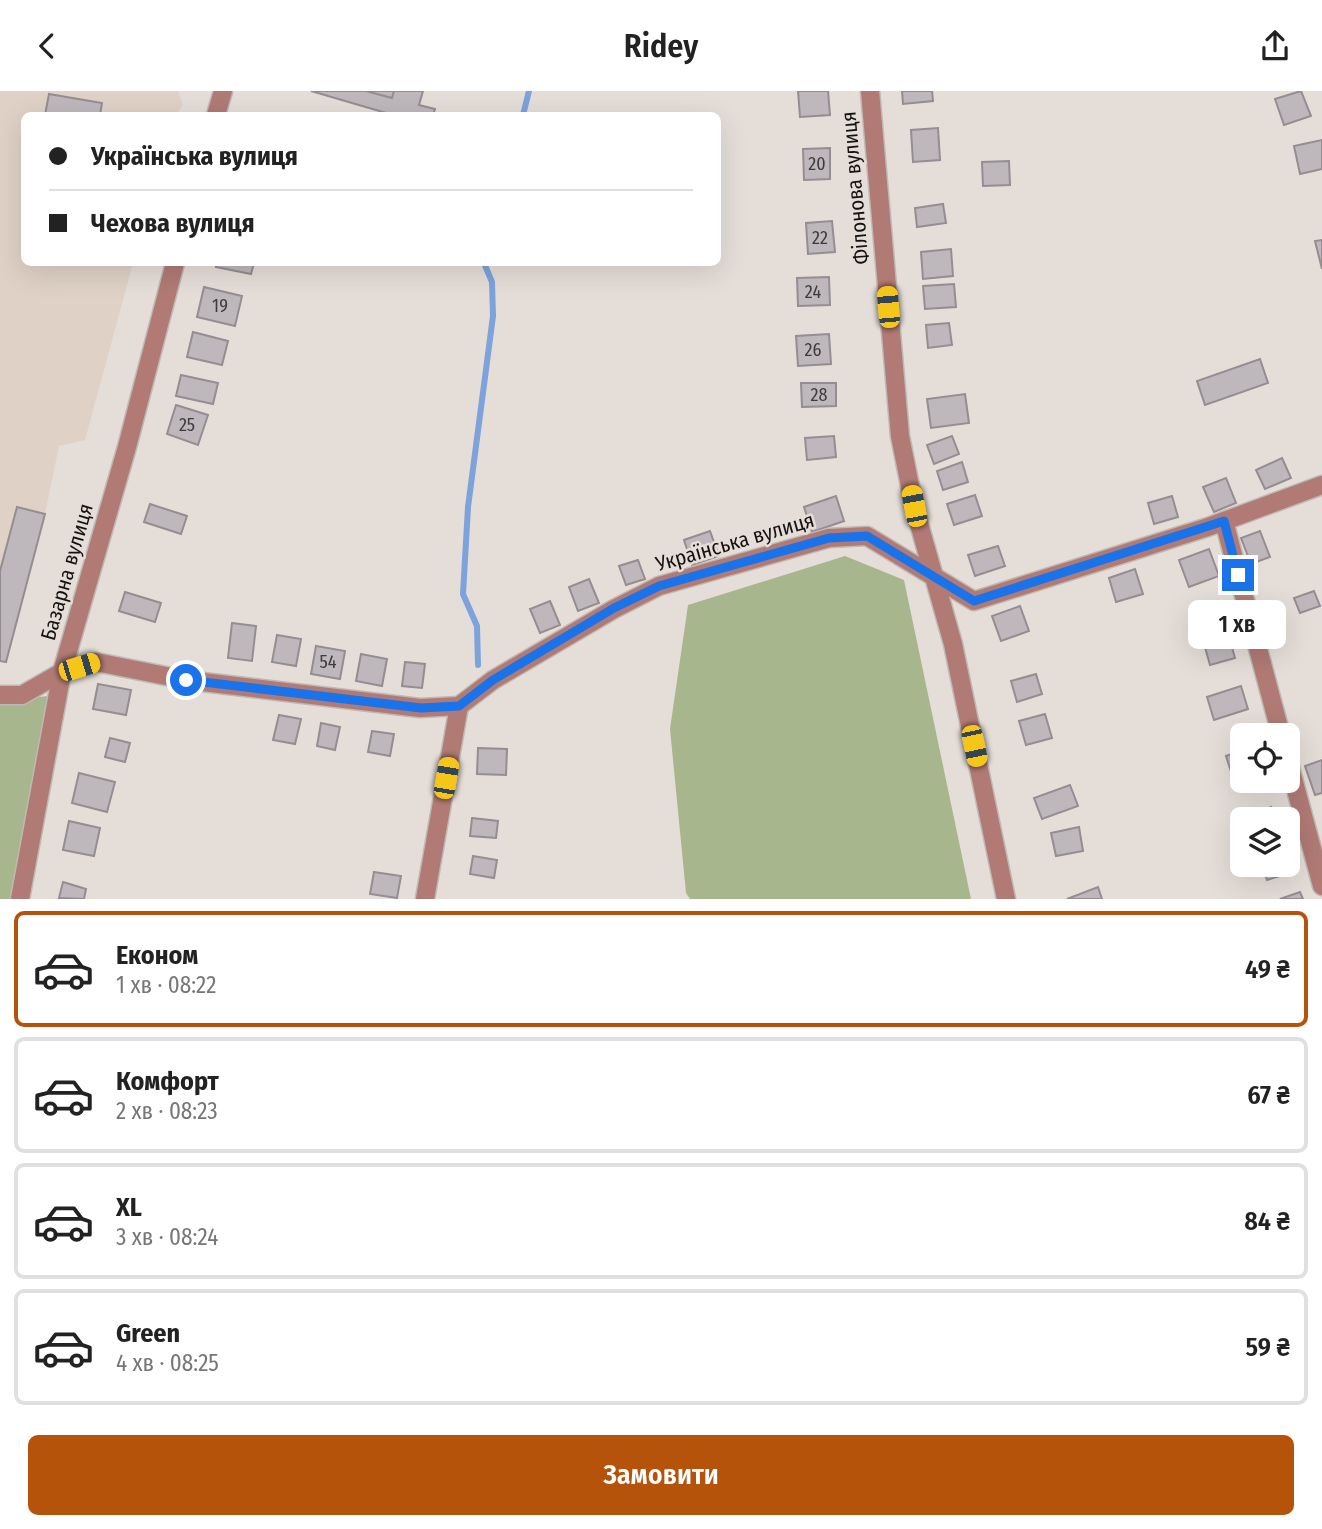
<!DOCTYPE html>
<html lang="uk">
<meta charset="utf-8">
<style>
body{margin:0;font-family:"Fira Sans Condensed",sans-serif;background:#f2f2f2;color:#222;height:100vh;display:flex;flex-direction:column;font-size:26px;white-space:nowrap}
*{box-sizing:border-box;margin:0}
p{font-size:23px;color:#767676}
.icon{flex:none;width:38px;height:38px;fill:none;stroke:currentColor;stroke-width:2;stroke-linecap:round;stroke-linejoin:round}
.map{position:relative;height:808px;overflow:hidden}
.details{display:flex;flex-direction:column;background:#fff;flex:1}
.details>*{flex:none}
.banner{position:absolute;left:21px;top:21px;width:700px;height:154px;border-radius:10px;box-shadow:0 7px 28px #0002;display:grid;align-content:center;height:154px;padding:0 28px;background:#fff}
.fabs{position:absolute;left:1230px;top:632px;display:grid;gap:14px}
.fabs a{display:grid;place-items:center;width:70px;height:70px;border-radius:10px;background:#fff;box-shadow:0 7px 28px #0002;font-size:35px}
.end{position:absolute;width:32px;height:32px;margin:-16px;border:9px solid #1a73e8;background:#fff;box-shadow:0 0 0 4px #fff}
.from{border-radius:50%}
.bubble{position:absolute;height:49px;border-radius:10px;background:#fff;box-shadow:0 7px 28px #0002;font-size:23px;font-weight:600;line-height:49px;text-align:center}
.car{position:absolute;width:21px;height:42px;margin:-21px -10px;border-radius:9px;box-shadow:0 0 5px 2px #0007;background:linear-gradient(#f5c518 24%,#345 0 40%,#f5c518 0 76%,#345 0 86%,#f5c518 0)}
.banner b{display:flex;align-items:center;gap:24px;height:66px;font-size:26px}
.banner b+b{border-top:2px solid #e0e0e0}
.banner i{width:18px;height:18px;background:#222}
ul{padding:12px 0 0;list-style:none}
li{display:flex;align-items:center;gap:21px;height:116px;margin:0 14px 10px;padding:0 14px;border:4px solid #e0e0e0;border-radius:10px}
li div{flex:1}
li b{display:block;font-size:26px}
li em{font-style:normal;font-weight:600}
li.current{border-color:#b45309}
li>.icon{width:63px;height:63px;stroke-width:1.5}
.action{display:flex;gap:14px;margin-top:auto;padding:14px 28px}
.action a{flex:1;height:80px;border-radius:10px;background:#b45309;color:#fff;font-size:28px;font-weight:600;line-height:80px;text-align:center}
header{display:flex;justify-content:space-between;align-items:center;height:91px;padding:0 28px;background:#fff;font-size:32px;font-weight:600}
.map>svg:first-child{display:block}
.built{fill:#dfd1c6}
.green{fill:#a8b68d}
.lines{fill:none;stroke-linecap:round;stroke-linejoin:round}
.stream{stroke:#7da2dc;stroke-width:6}
.building{fill:#beb7bc;stroke:#948d92;stroke-width:2}
.minor-casing{stroke:#bfb9b4;stroke-width:21}
.tertiary-casing{stroke:#bfb9b4;stroke-width:21}
.minor{stroke:#b17a75;stroke-width:18}
.tertiary{stroke:#b17a75;stroke-width:18}
.route{stroke:#1a73e8;stroke-width:9}
.labels{text-anchor:middle;dominant-baseline:central;stroke-width:5;stroke-linejoin:round;paint-order:stroke}
.number-label{font-size:18px;fill:#3e3b3b}
.street-label{font-size:21px;fill:#141210;stroke:#e5ded8}
</style>
<header><svg class="icon" aria-label="back" viewBox="0 0 24 24"><path d="M15 5l-7 7 7 7"/></svg>Ridey<svg class="icon" aria-label="share" viewBox="0 0 24 24"><path d="M12 15V3M7 8l5-5 5 5M5 13v7h14v-7"/></svg></header>
<div class="map">
<svg width="1322" height="808" viewBox="0 0 1322 808">
<rect width="100%" height="100%" fill="#e5ded8"/>
<!-- built -->
<polygon class="built" points="0,0 178,0 183,14 176,24 24,24 24,172 133,172 85,349 59,355 45,423 6,571 0,570"/>
<!-- green -->
<g class="green">
<polygon points="845,465 904,489 971,808 690,808 686,802 670,638 688,514"/>
<polygon points="48,605 13,808 0,808 0,610"/>
</g>
<g class="lines">
<!-- stream -->
<g class="stream">
<polyline points="523,24 529,0"/>
<polyline points="478,574 477,535 463,503 468,416 493,225 492,191 484,172"/>
</g>
</g>
<!-- building -->
<g class="building">
<polygon points="311,0 423,0 419,14 435,18 433,24 393,24"/>
<polygon points="366,0 394,0 392,7"/>
<polygon points="798,0 828,0 830,24 800,26"/>
<polygon points="902,0 932,0 933,10 903,13"/>
<polygon points="1301,0 1311,25 1284,34 1275,8"/>
<polygon points="49,3 102,12 100,24 45,24"/>
<polygon points="938,37 940,69 913,71 911,39"/>
<polygon points="1322,49 1322,78 1300,83 1294,55"/>
<polygon points="830,57 830,88 804,89 803,58"/>
<polygon points="1009,70 1010,94 983,95 982,71"/>
<polygon points="943,113 946,132 917,136 915,117"/>
<polygon points="832,130 835,161 808,163 806,132"/>
<polygon points="1322,149 1322,178 1315,150"/>
<polygon points="951,158 953,185 923,188 921,161"/>
<polygon points="217,172 254,172 251,183 216,176"/>
<polygon points="829,186 830,214 798,215 797,187"/>
<polygon points="954,193 956,216 925,218 923,195"/>
<polygon points="204,196 242,205 235,235 197,226"/>
<polygon points="949,232 952,254 928,257 926,234"/>
<polygon points="193,241 228,250 222,274 187,266"/>
<polygon points="829,243 831,273 798,275 796,245"/>
<polygon points="1260,268 1268,292 1205,314 1197,290"/>
<polygon points="181,284 218,292 213,313 176,305"/>
<polygon points="801,292 836,292 836,315 802,316"/>
<polygon points="965,303 969,332 931,337 927,308"/>
<polygon points="176,314 208,324 198,354 167,343"/>
<polygon points="834,345 836,366 807,369 805,347"/>
<polygon points="952,345 959,363 934,373 927,354"/>
<polygon points="1282,367 1291,387 1265,398 1256,379"/>
<polygon points="962,371 968,391 943,399 937,380"/>
<polygon points="1226,387 1236,412 1214,421 1203,396"/>
<polygon points="975,404 982,425 954,434 947,413"/>
<polygon points="836,405 844,430 812,441 804,416"/>
<polygon points="1172,405 1178,426 1154,433 1148,412"/>
<polygon points="150,413 187,425 181,443 144,431"/>
<polygon points="17,416 45,423 6,571 0,570 0,480"/>
<polygon points="710,440 719,465 692,474 684,449"/>
<polygon points="1260,440 1270,466 1251,473 1241,447"/>
<polygon points="998,455 1005,475 975,485 968,464"/>
<polygon points="1209,458 1219,485 1189,496 1179,469"/>
<polygon points="638,469 645,488 626,494 619,475"/>
<polygon points="1135,478 1143,503 1116,511 1109,487"/>
<polygon points="589,488 599,512 578,520 569,496"/>
<polygon points="1314,500 1320,515 1300,522 1294,507"/>
<polygon points="125,501 161,512 155,531 119,520"/>
<polygon points="550,510 560,534 540,542 530,518"/>
<polygon points="1020,515 1029,540 1001,550 992,525"/>
<polygon points="232,532 256,535 252,570 228,567"/>
<polygon points="277,544 301,548 296,575 272,571"/>
<polygon points="1229,546 1235,567 1210,574 1204,553"/>
<polygon points="316,555 345,560 340,588 311,583"/>
<polygon points="361,563 387,568 382,595 356,590"/>
<polygon points="405,571 425,573 422,597 402,595"/>
<polygon points="1036,583 1042,603 1017,611 1011,590"/>
<polygon points="98,593 131,599 126,624 93,618"/>
<polygon points="1241,595 1248,618 1214,629 1207,606"/>
<polygon points="1045,623 1052,647 1026,654 1019,630"/>
<polygon points="279,624 301,628 295,653 273,649"/>
<polygon points="321,632 340,636 335,659 317,655"/>
<polygon points="372,640 394,643 390,665 368,661"/>
<polygon points="110,647 130,652 125,671 105,666"/>
<polygon points="478,657 507,658 506,684 477,683"/>
<polygon points="1242,660 1242,690 1246,690 1235,693 1226,665"/>
<polygon points="1322,669 1322,702 1315,704 1305,675"/>
<polygon points="79,682 115,691 107,721 72,712"/>
<polygon points="1070,694 1078,715 1042,728 1034,707"/>
<polygon points="1271,716 1276,728 1248,728 1247,726"/>
<polygon points="472,727 498,730 496,747 470,745"/>
<polygon points="69,730 100,737 94,765 63,759"/>
<polygon points="1079,736 1083,760 1056,765 1051,742"/>
<polygon points="473,765 497,769 494,787 470,783"/>
<polygon points="1288,765 1293,781 1267,789 1262,774 1288,774"/>
<polygon points="374,781 401,785 397,807 370,803"/>
<polygon points="63,791 86,798 84,808 59,807"/>
<polygon points="1098,796 1102,808 1067,808"/>
<polygon points="1300,801 1303,808 1280,808"/>
</g>
<g class="lines">
<defs>
<g id="minor">
<polyline points="216,24 223,0"/>
<polyline points="1224,430 1281,644"/>
<polyline points="0,604 22,604 62,581 96,571 186,589 420,617 459,615 493,589 614,518 659,495 829,447 867,445 974,510 1208,436 1322,394"/>
<polyline points="1288,669 1322,795"/>
<polyline points="20,808 62,581 127,356 175,172"/>
<polyline points="425,808 459,615"/>
</g>
<polyline id="tertiary" points="870,0 900,345 914,415 953,553 1006,808"/>
</defs>
<!-- minor casing -->
<use href="#minor" class="minor-casing"/>
<!-- tertiary casing -->
<use href="#tertiary" class="tertiary-casing"/>
<!-- minor -->
<use href="#minor" class="minor"/>
<!-- tertiary -->
<use href="#tertiary" class="tertiary"/>
</g>
<g class="lines">
<!-- route -->
<polyline class="route" points="186,589 421,617 459,615 493,589 614,517 659,495 829,447 867,445 974,510 1224,430 1238,484"/>
</g>
<g class="labels">
<!-- number labels -->
<g class="number-label">
<text x="817" y="73">20</text>
<text x="820" y="147">22</text>
<text x="813" y="201">24</text>
<text x="220" y="215">19</text>
<text x="813" y="259">26</text>
<text x="819" y="304">28</text>
<text x="187" y="334">25</text>
<text x="328" y="571">54</text>
</g>
<!-- street labels -->
<g class="street-label">
<text transform="translate(855 97) rotate(-95)">Філонова вулиця</text>
<text transform="translate(735 451) rotate(-16)">Українська вулиця</text>
<text transform="translate(67 481) rotate(-74)">Базарна вулиця</text>
</g>
</g>
</svg>
<div class="fabs">
<a><svg class="icon" aria-label="locate" viewBox="0 0 24 24"><circle cx="12" cy="12" r="6"/><path d="M12 2v4M12 18v4M2 12h4M18 12h4"/></svg></a>
<a><svg class="icon" aria-label="layers" viewBox="0 0 24 24"><path d="M12 4l9 5-9 5-9-5zM3 14l9 5 9-5"/></svg></a>
</div>
<i class="end from" style="left:186px;top:589px"></i>
<i class="end" style="left:1238px;top:484px"></i>
<div class="bubble" style="left:1188px;top:509px;width:98px">1 хв</div>
<i class="car" style="left:888px;top:216px;rotate:355deg"></i>
<i class="car" style="left:914px;top:415px;rotate:349deg"></i>
<i class="car" style="left:79px;top:576px;rotate:73deg"></i>
<i class="car" style="left:974px;top:655px;rotate:168deg"></i>
<i class="car" style="left:446px;top:687px;rotate:10deg"></i>
<div class="banner">
<b><i class="from"></i>Українська вулиця</b>
<b><i></i>Чехова вулиця</b>
</div>
</div>
<section class="details">
<ul>
<li class="current"><svg class="icon" aria-label="car" viewBox="0 0 24 24"><path d="M5 17H2v-5l4-1 3-4h7l3 4 3 1v5h-3M9 17h6M6 11h13"/><circle cx="7" cy="17" r="2"/><circle cx="17" cy="17" r="2"/></svg><div><b>Економ</b><p>1 хв · 08:22</p></div><em>49 ₴</em></li>
<li><svg class="icon" aria-label="car" viewBox="0 0 24 24"><path d="M5 17H2v-5l4-1 3-4h7l3 4 3 1v5h-3M9 17h6M6 11h13"/><circle cx="7" cy="17" r="2"/><circle cx="17" cy="17" r="2"/></svg><div><b>Комфорт</b><p>2 хв · 08:23</p></div><em>67 ₴</em></li>
<li><svg class="icon" aria-label="car" viewBox="0 0 24 24"><path d="M5 17H2v-5l4-1 3-4h7l3 4 3 1v5h-3M9 17h6M6 11h13"/><circle cx="7" cy="17" r="2"/><circle cx="17" cy="17" r="2"/></svg><div><b>XL</b><p>3 хв · 08:24</p></div><em>84 ₴</em></li>
<li><svg class="icon" aria-label="car" viewBox="0 0 24 24"><path d="M5 17H2v-5l4-1 3-4h7l3 4 3 1v5h-3M9 17h6M6 11h13"/><circle cx="7" cy="17" r="2"/><circle cx="17" cy="17" r="2"/></svg><div><b>Green</b><p>4 хв · 08:25</p></div><em>59 ₴</em></li>
</ul>
<div class="action"><a>Замовити</a></div>
</section>
